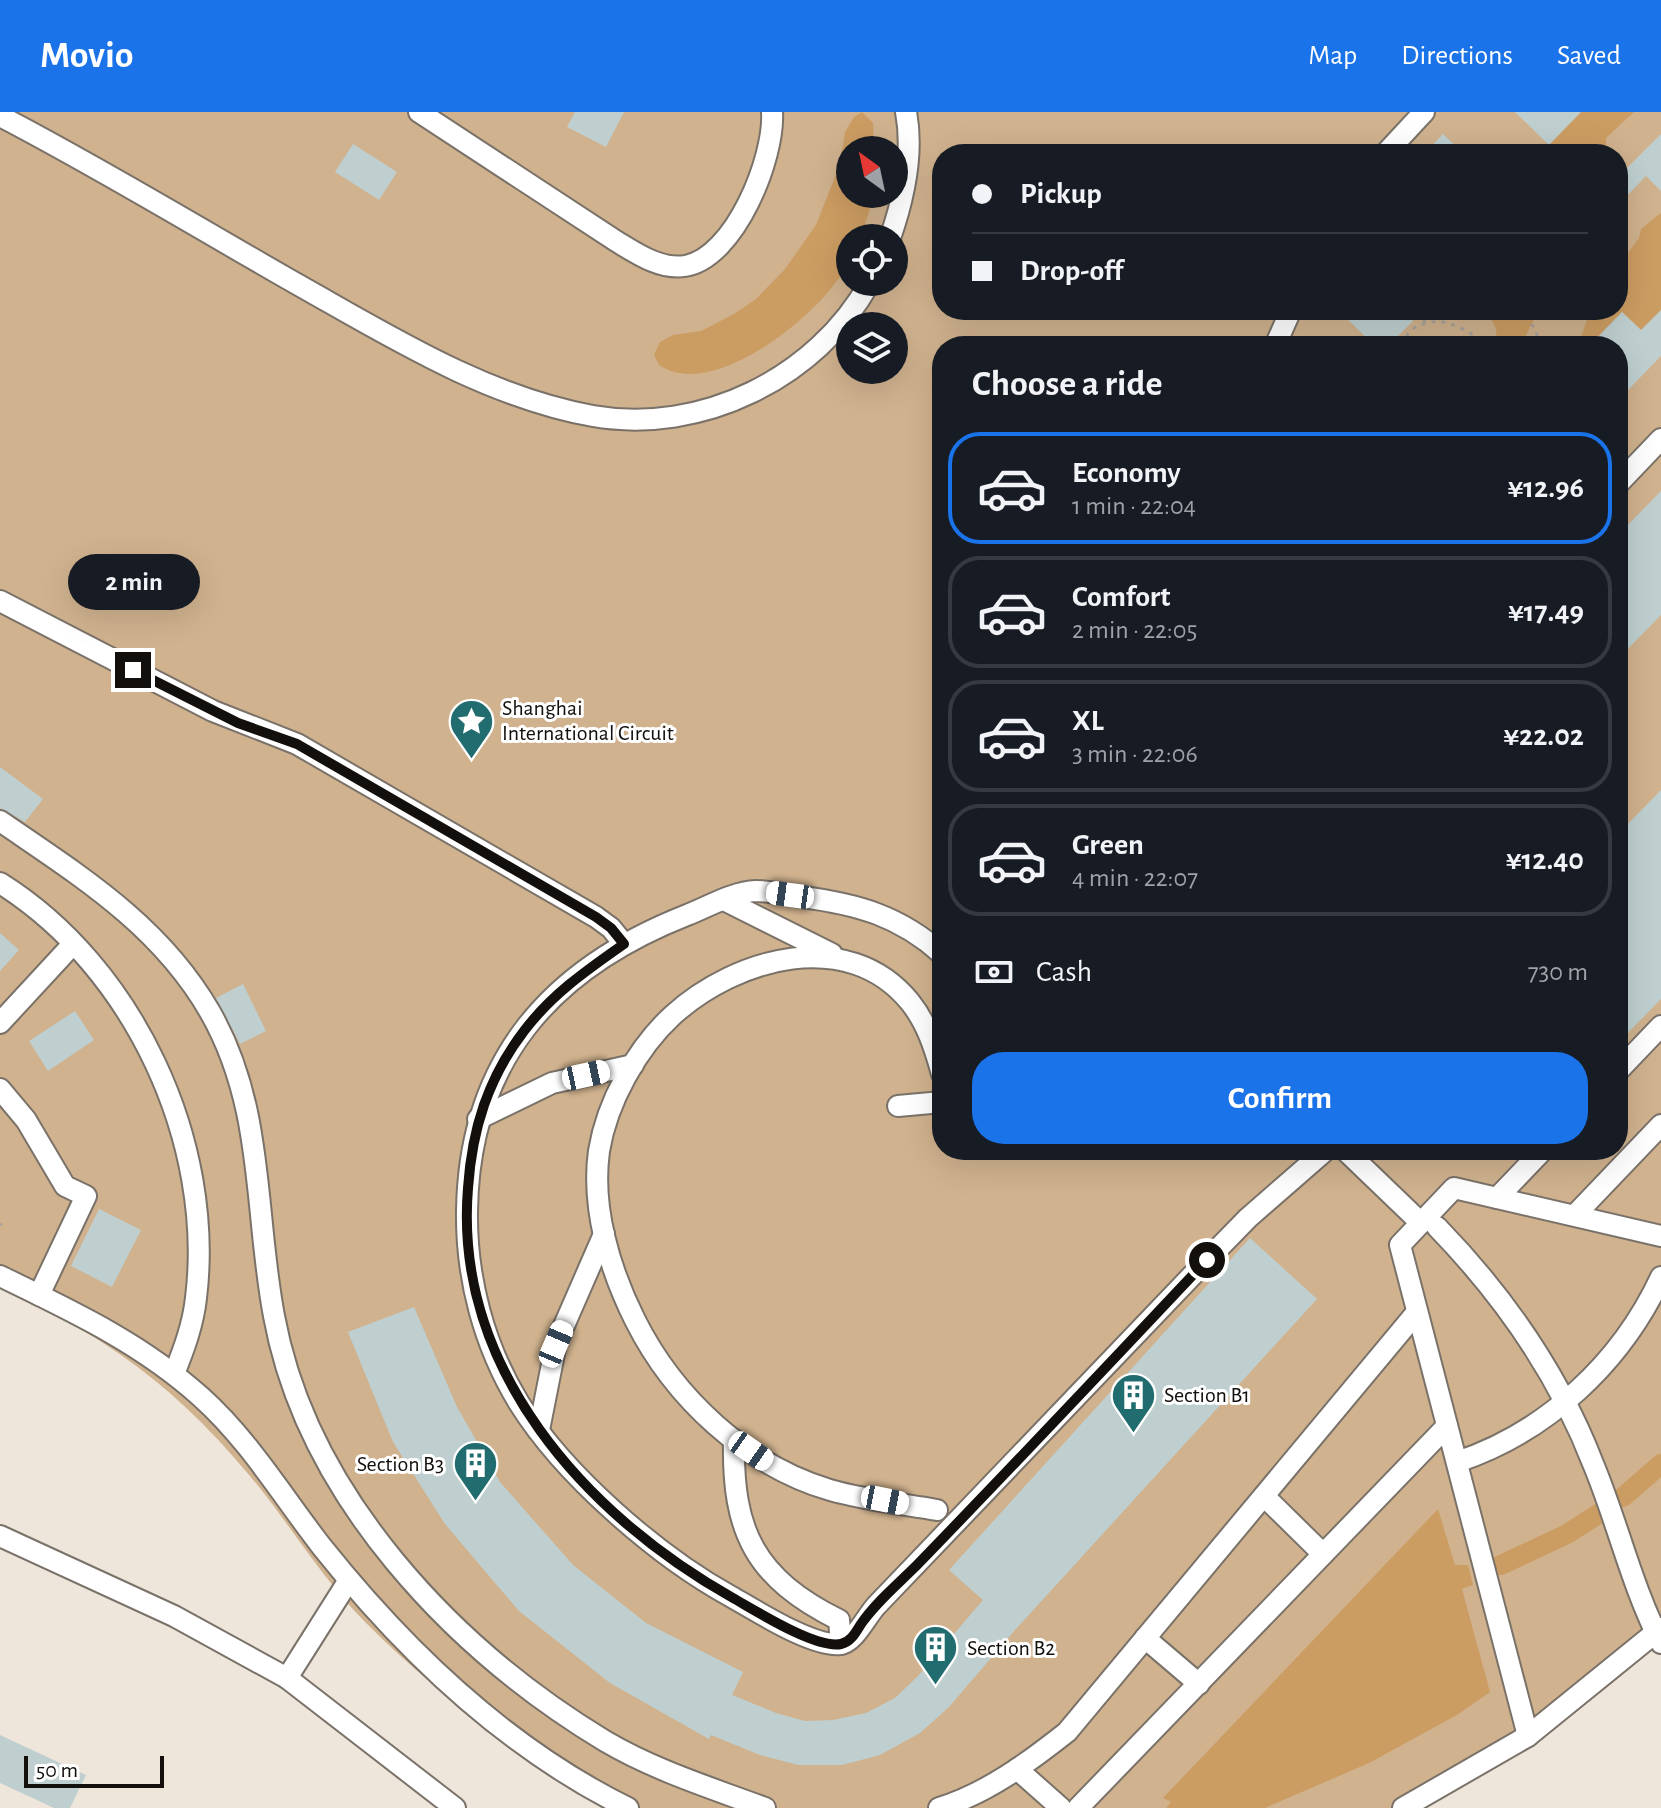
<!DOCTYPE html>
<meta charset="utf-8">
<style>
body{margin:0;font-family:"Alegreya Sans",sans-serif;background:#20242c;color:#f1f3f6;height:100vh;display:flex;flex-direction:column;font-size:30px;white-space:nowrap}
*{box-sizing:border-box;margin:0}
p{font-size:26px;color:#9ea1a6}
.icon{flex:none;width:44px;height:44px;fill:none;stroke:currentColor;stroke-width:2;stroke-linecap:round;stroke-linejoin:round}
.map{position:relative;flex:1;overflow:hidden}
.side{position:absolute;left:932px;top:224px;width:696px;height:824px;display:flex;flex-direction:column;background:#171b24;border-radius:32px;box-shadow:0 8px 32px #0002}
.side>*{flex:none}
.top-card{position:absolute;left:932px;top:32px;width:696px;height:176px;border-radius:32px;box-shadow:0 8px 32px #0002;display:grid;align-content:center;height:176px;padding:0 40px;background:#171b24}
.needle{width:52px;rotate:327deg}
.tools{position:absolute;left:836px;top:24px;display:grid;gap:16px}
.tools a{display:grid;place-items:center;width:72px;height:72px;border-radius:50%;background:#171b24;box-shadow:0 8px 32px #0002;font-size:40px}
.scale{position:absolute;left:24px;bottom:20px;width:140px;box-sizing:border-box;padding-left:8px;border:4px solid #120f0c;border-top:0;font-size:22px;line-height:28px;white-space:nowrap;color:#120f0c;-webkit-text-stroke:6px #fff;paint-order:stroke}
.end{position:absolute;width:36px;height:36px;margin:-18px;border:10px solid #120f0c;background:#fff;box-shadow:0 0 0 4px #fff}
.from{border-radius:50%}
.bubble{position:absolute;height:56px;border-radius:28px;background:#171b24;box-shadow:0 8px 32px #0002;font-size:26px;font-weight:700;line-height:56px;text-align:center}
.car{position:absolute;width:24px;height:48px;margin:-24px -12px;border-radius:10px;box-shadow:0 0 6px 2px #0007;background:linear-gradient(#fff 24%,#345 0 40%,#fff 0 76%,#345 0 86%,#fff 0)}
.top-card b{display:flex;align-items:center;gap:28px;height:76px;font-size:30px}
.top-card b+b{border-top:2px solid #363941}
.top-card i{width:20px;height:20px;background:#f1f3f6}
ul{padding:0;list-style:none}
li{display:flex;align-items:center;gap:24px;height:112px;margin:0 16px 12px;padding:0 24px;border:4px solid #363941;border-radius:32px}
li div{flex:1}
li b{display:block;font-size:30px}
li em{font-style:normal;font-weight:700}
li.current{border-color:#1a73e8}
li>.icon{width:72px;height:72px;stroke-width:1.5}
h2{padding:0 40px;font-size:36px;line-height:96px}
.pay{display:flex;align-items:center;gap:20px;height:88px;padding:0 40px;font-size:30px}
.pay p{margin-inline-start:auto}
.cta{display:flex;gap:16px;margin-top:auto;padding:16px 40px}
.cta a{flex:1;height:92px;border-radius:32px;background:#1a73e8;color:#fff;font-size:32px;font-weight:700;line-height:92px;text-align:center}
header{display:flex;align-items:center;gap:48px;box-sizing:border-box;height:112px;padding:0 40px;background:#1a73e8;color:#fff}
header strong{font-size:38px}
nav{display:flex;gap:44px;margin-inline-start:auto;font-size:28px}
.map>svg:first-child{display:block}
.green{fill:#d0b28e;fill-rule:evenodd}
.water{fill:#cc9d62}
.lines{fill:none;stroke-linecap:round;stroke-linejoin:round}
.canal{stroke:#cc9d62;stroke-width:20}
.building{fill:#bfcfcf}
.minor-casing{stroke:#7a7269;stroke-width:24}
.path{stroke:#aaa39a;stroke-width:3;stroke-dasharray:4 6;stroke-linecap:butt}
.minor{stroke:#fff;stroke-width:20}
.route{stroke:#120f0c;stroke-width:10}
.labels{text-anchor:middle;dominant-baseline:central;stroke-width:6;stroke-linejoin:round;paint-order:stroke}
.poi-label{font-size:22px;fill:#120f0c;stroke:#fff;text-anchor:start}
</style>
<header>
<strong>Movio</strong>
<nav><a>Map</a><a>Directions</a><a>Saved</a></nav>
</header>
<div class="map">
<svg width="1661" height="1696" viewBox="0 0 1661 1696">
<rect width="100%" height="100%" fill="#efe6db"/>
<!-- green -->
<path class="green" d="M0,0H1661V1530C1588,1594 1511,1650 1425,1696H606C518,1641 440,1585 366,1511C322,1467 290,1412 250,1364C176,1275 105,1223 0,1176ZM850,38H894V82H850ZM942,42H1618V198H942ZM850,126H894V170H850ZM850,214H894V258H850ZM942,234H1618V1038H942Z"/>
<!-- water -->
<g class="water">
<path d="M862,0L873,11L874,38H850V82H873C873,90 864,116 860,126H850C850,133 852,144 850,151C848,157 840,165 836,170C807,211 710,288 659,253L654,243L660,230L673,223L701,219L734,202L756,187L785,157L816,113L840,52L845,20L854,5Z"/>
<polygon points="1581,0 1634,0 1606,26 1606,42 1535,42"/>
<polygon points="1661,101 1661,198 1650,210 1661,237 1622,200 1589,234 1578,234 1590,199 1618,198 1618,154 1639,126 1641,117"/>
<path d="M1483,198H1536V203L1521,234H1493C1501,219 1494,209 1483,198Z"/>
<polygon points="1438,1397 1455,1453 1468,1453 1473,1473 1462,1477 1490,1580 1457,1603 1369,1651 1265,1696 1166,1696 1171,1690 1163,1686"/>
</g>
<g class="lines">
<!-- canal -->
<g class="canal">
<polyline points="1623,1385 1661,1352"/>
<polyline points="1501,1453 1567,1422 1600,1401"/>
</g>
</g>
<!-- building -->
<g class="building">
<polygon points="575,0 624,0 606,35 567,15"/>
<polygon points="1515,0 1581,0 1549,33"/>
<polygon points="1443,22 1464,42 1424,42"/>
<polygon points="1661,22 1661,79 1646,64 1618,93 1618,65"/>
<polygon points="353,32 397,60 379,88 335,60"/>
<polygon points="1338,198 1401,198 1413,209 1388,234 1375,234"/>
<polygon points="1661,198 1661,244 1628,278 1618,268 1618,234 1589,234 1622,200 1641,218"/>
<polygon points="1661,379 1661,503 1618,547 1618,423"/>
<polygon points="0,655 43,687 25,710 0,696"/>
<polygon points="1661,678 1661,887 1618,931 1618,722"/>
<polygon points="0,821 19,838 0,859"/>
<polygon points="243,872 266,919 240,932 216,886"/>
<polygon points="75,899 94,928 48,959 29,929"/>
<polygon points="99,1097 141,1118 112,1175 71,1154"/>
<polygon points="1250,1126 1317,1187 1015,1518 949,1595 920,1621 880,1643 842,1653 798,1653 760,1643 711,1623 709,1627 610,1571 519,1499 445,1412 393,1330 348,1220 414,1195 457,1295 500,1370 573,1453 646,1511 743,1560 732,1583 776,1601 805,1609 833,1608 866,1601 895,1586 918,1564 983,1488 949,1458"/>
<polygon points="0,1623 86,1663 70,1696 54,1696 0,1671"/>
</g>
<g class="lines">
<defs>
<g id="minor">
<path d="M419,0L616,129C636,141 660,158 685,154C735,146 775,45 772,0"/>
<path d="M0,4C106,59 208,122 311,180C399,230 492,286 593,304C701,323 817,266 870,170"/>
<polyline points="1385,42 1424,0"/>
<path d="M890,126C904,86 914,42 906,0"/>
<polyline points="1275,234 1291,198"/>
<polyline points="1618,372 1661,327"/>
<polyline points="0,489 213,599 297,632 596,805 611,816 624,832"/>
<path d="M0,709C80,764 160,813 210,900C265,996 254,1099 274,1204C307,1384 453,1537 605,1629C654,1658 711,1676 765,1696"/>
<path d="M0,771C134,855 215,1030 196,1186C193,1213 184,1237 174,1262"/>
<polyline points="724,788 832,842"/>
<path d="M942,842C900,804 857,792 802,785C787,783 771,779 756,779C732,780 708,795 687,803C550,857 469,949 467,1099C466,1166 484,1234 519,1291C564,1363 656,1443 730,1484C755,1498 812,1535 840,1532C854,1531 866,1505 876,1494L1207,1148L1248,1106L1326,1038"/>
<polyline points="0,911 73,832"/>
<polyline points="1618,959 1661,914"/>
<polyline points="0,977 26,1008 65,1074 86,1084 39,1183"/>
<polyline points="898,994 942,990"/>
<polyline points="478,1007 552,971 633,953"/>
<polyline points="1345,1038 1421,1111"/>
<polyline points="1497,1086 1543,1038"/>
<polyline points="1575,1103 1661,1013"/>
<path d="M1437,1115C1504,1184 1559,1263 1594,1354C1618,1412 1632,1475 1661,1531"/>
<path d="M0,1164C72,1199 141,1231 201,1285C249,1328 283,1385 322,1435C405,1539 508,1637 628,1696"/>
<polyline points="539,1318 556,1232 604,1122"/>
<path d="M734,1328C732,1420 755,1466 839,1508L841,1532"/>
<path d="M1457,1350C1547,1320 1621,1251 1661,1165"/>
<polyline points="1264,1384 1323,1442"/>
<path d="M937,1398C902,1392 865,1388 830,1378C746,1353 674,1286 635,1208C610,1158 591,1096 599,1039C607,990 637,936 673,903C736,846 848,814 910,890C927,911 935,937 942,962"/>
<polyline points="0,1424 174,1504 287,1566 455,1696"/>
<polyline points="1145,1526 1199,1572"/>
<polyline points="287,1566 349,1468"/>
<polyline points="1528,1624 1400,1133 1454,1076 1661,1124"/>
<polyline points="1017,1657 1061,1696"/>
<path d="M939,1696C986,1682 1029,1650 1067,1620L1417,1200"/>
<polyline points="1078,1696 1447,1314"/>
<polyline points="1403,1696 1528,1624 1661,1516"/>
</g>
</defs>
<!-- minor casing -->
<use href="#minor" class="minor-casing"/>
<!-- path -->
<g class="path">
<polyline points="1421,198 1425,211"/>
<polyline points="1517,198 1535,216 1538,226 1534,234"/>
<path d="M1403,234C1405,223 1412,215 1423,212C1451,203 1469,223 1493,234"/>
<polyline points="0,1112 2,1113"/>
</g>
<!-- minor -->
<use href="#minor" class="minor"/>
</g>
<g class="lines">
<!-- route -->
<path class="route" d="M133,558L238,611L297,632L596,805L611,816L624,832C587,858 552,882 524,919C488,966 472,1017 468,1076C453,1256 585,1403 733,1486C756,1499 816,1537 841,1532C851,1530 856,1520 861,1512C876,1490 898,1472 917,1453C1015,1352 1111,1250 1207,1148"/>
</g>
<!-- icons -->
<defs>
<symbol id="sight-pin" viewBox="-11 -11 22 30"><path d="M0 17L-7.5 6A9.5 9.5 0 1 1 7.5 6Z" fill="#206c6f" stroke="#fff"/><path d="M0-6L1.8-2.2L6-1.7L2.9 1.2L3.7 5.4L0 3.3L-3.7 5.4L-2.9 1.2L-6-1.7L-1.8-2.2Z" fill="#fff"/></symbol>
<symbol id="building-pin" viewBox="-11 -11 22 30"><path d="M0 17L-7.5 6A9.5 9.5 0 1 1 7.5 6Z" fill="#206c6f" stroke="#fff"/><path d="M-4-6H4V6H1V3H-1V6H-4ZM-2.5-4.3h1.7v1.8h-1.7ZM.8-4.3h1.7v1.8H.8ZM-2.5-1h1.7V.8h-1.7ZM.8-1h1.7V.8H.8Z" fill="#fff"/></symbol>
</defs>
<g fill-rule="evenodd">
<use href="#sight-pin" x="446" y="584" width="51" height="69"/>
<use href="#building-pin" x="1108" y="1258" width="51" height="69"/>
<use href="#building-pin" x="450" y="1326" width="51" height="69"/>
<use href="#building-pin" x="910" y="1510" width="51" height="69"/>
</g>
<g class="labels">
<!-- poi labels -->
<g class="poi-label">
<text x="502" y="596">Shanghai<tspan x="502" dy="25">International Circuit</tspan></text>
<text x="1164" y="1283">Section B1</text>
<text x="444" y="1352" text-anchor="end">Section B3</text>
<text x="967" y="1536">Section B2</text>
</g>
</g>
</svg>
<div class="tools">
<a><svg class="needle" viewBox="-14 -14 28 28"><path d="M0-13l5 13h-10z" fill="#e53935"/><path d="M0 13l5-13h-10z" fill="#9ea1a6"/></svg></a>
<a><svg class="icon" aria-label="locate" viewBox="0 0 24 24"><circle cx="12" cy="12" r="6"/><path d="M12 2v4M12 18v4M2 12h4M18 12h4"/></svg></a>
<a><svg class="icon" aria-label="layers" viewBox="0 0 24 24"><path d="M12 4l9 5-9 5-9-5zM3 14l9 5 9-5"/></svg></a>
</div>
<div class="scale">50 m</div>
<i class="end from" style="left:1207px;top:1148px"></i>
<i class="end" style="left:133px;top:558px"></i>
<div class="bubble" style="left:68px;top:442px;width:132px">2 min</div>
<i class="car" style="left:790px;top:783px;rotate:278deg"></i>
<i class="car" style="left:586px;top:963px;rotate:78deg"></i>
<i class="car" style="left:556px;top:1232px;rotate:23deg"></i>
<i class="car" style="left:751px;top:1339px;rotate:125deg"></i>
<i class="car" style="left:885px;top:1388px;rotate:101deg"></i>
<div class="top-card">
<b><i class="from"></i>Pickup</b>
<b><i></i>Drop-off</b>
</div>
<section class="side">
<h2>Choose a ride</h2>
<ul>
<li class="current"><svg class="icon" aria-label="car" viewBox="0 0 24 24"><path d="M5 17H2v-5l4-1 3-4h7l3 4 3 1v5h-3M9 17h6M6 11h13"/><circle cx="7" cy="17" r="2"/><circle cx="17" cy="17" r="2"/></svg><div><b>Economy</b><p>1 min · 22:04</p></div><em>¥12.96</em></li>
<li><svg class="icon" aria-label="car" viewBox="0 0 24 24"><path d="M5 17H2v-5l4-1 3-4h7l3 4 3 1v5h-3M9 17h6M6 11h13"/><circle cx="7" cy="17" r="2"/><circle cx="17" cy="17" r="2"/></svg><div><b>Comfort</b><p>2 min · 22:05</p></div><em>¥17.49</em></li>
<li><svg class="icon" aria-label="car" viewBox="0 0 24 24"><path d="M5 17H2v-5l4-1 3-4h7l3 4 3 1v5h-3M9 17h6M6 11h13"/><circle cx="7" cy="17" r="2"/><circle cx="17" cy="17" r="2"/></svg><div><b>XL</b><p>3 min · 22:06</p></div><em>¥22.02</em></li>
<li><svg class="icon" aria-label="car" viewBox="0 0 24 24"><path d="M5 17H2v-5l4-1 3-4h7l3 4 3 1v5h-3M9 17h6M6 11h13"/><circle cx="7" cy="17" r="2"/><circle cx="17" cy="17" r="2"/></svg><div><b>Green</b><p>4 min · 22:07</p></div><em>¥12.40</em></li>
</ul>
<div class="pay"><svg class="icon" aria-label="cash" viewBox="0 0 24 24"><path d="M3 7h18v10H3z"/><circle cx="12" cy="12" r="2"/></svg>Cash<p>730 m</p></div>
<div class="cta"><a>Confirm</a></div>
</section>
</div>
